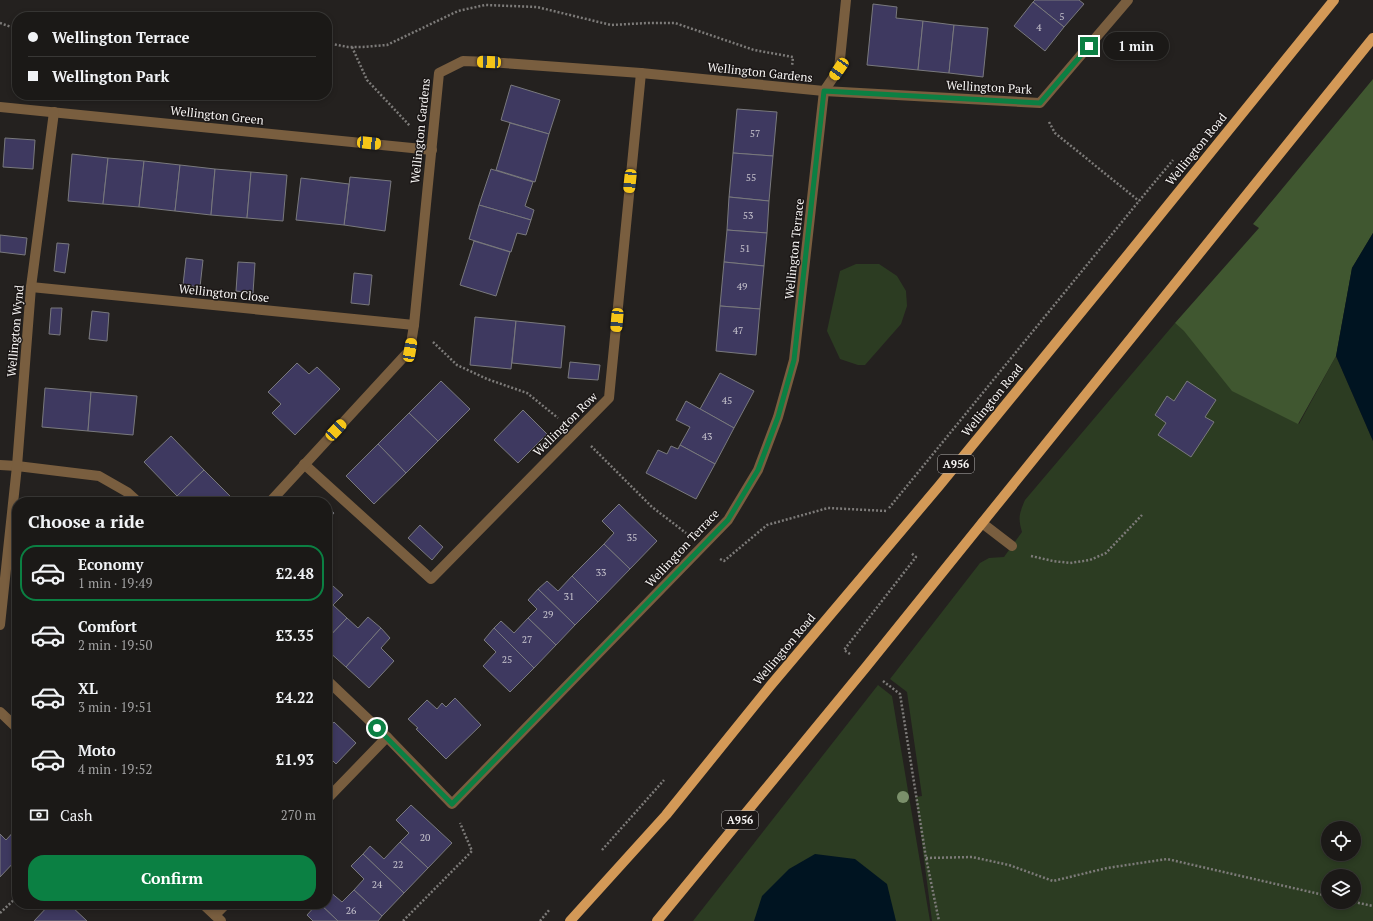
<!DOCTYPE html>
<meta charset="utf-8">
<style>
body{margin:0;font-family:"PT Serif",serif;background:#242220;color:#f1f3f6;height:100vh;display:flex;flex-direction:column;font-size:15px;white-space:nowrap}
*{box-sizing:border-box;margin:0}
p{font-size:13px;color:#a0a0a1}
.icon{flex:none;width:22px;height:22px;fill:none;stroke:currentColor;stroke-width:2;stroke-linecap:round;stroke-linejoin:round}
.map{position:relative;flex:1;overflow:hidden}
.panel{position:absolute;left:12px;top:497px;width:320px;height:412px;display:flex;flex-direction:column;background:#1b1917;border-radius:16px;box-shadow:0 2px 6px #0003,0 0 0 1px #393836}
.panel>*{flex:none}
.banner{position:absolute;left:12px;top:12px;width:320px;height:88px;border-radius:16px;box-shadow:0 2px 6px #0003,0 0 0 1px #393836;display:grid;align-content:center;height:88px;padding:0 16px;background:#1b1917}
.controls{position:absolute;left:1321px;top:821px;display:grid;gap:8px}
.controls a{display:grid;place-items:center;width:40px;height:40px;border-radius:50%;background:#1b1917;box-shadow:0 2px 6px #0003,0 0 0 1px #393836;font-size:20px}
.end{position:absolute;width:18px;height:18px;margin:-9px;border:5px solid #0b8043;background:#fff;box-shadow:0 0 0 2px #fff}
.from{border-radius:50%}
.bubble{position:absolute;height:28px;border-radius:14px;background:#1b1917;box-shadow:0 2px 6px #0003,0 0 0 1px #393836;font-size:13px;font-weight:700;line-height:28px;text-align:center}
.car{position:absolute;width:12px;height:24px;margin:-12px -6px;border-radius:5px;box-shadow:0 0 3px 1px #0007;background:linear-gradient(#f5c518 24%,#345 0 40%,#f5c518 0 76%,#345 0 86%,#f5c518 0)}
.banner b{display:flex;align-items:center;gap:14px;height:38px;font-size:15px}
.banner b+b{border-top:1px solid #393836}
.banner i{width:10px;height:10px;background:#f1f3f6}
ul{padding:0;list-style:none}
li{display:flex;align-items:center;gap:12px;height:56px;margin:0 8px 6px;padding:0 8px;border:2px solid transparent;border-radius:16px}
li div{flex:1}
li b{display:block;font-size:15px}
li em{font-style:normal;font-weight:700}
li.current{border-color:#0b8043}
li>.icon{width:36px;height:36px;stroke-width:1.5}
h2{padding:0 16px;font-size:18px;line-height:48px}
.pay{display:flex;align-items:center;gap:10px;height:44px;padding:0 16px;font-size:15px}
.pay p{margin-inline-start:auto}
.button{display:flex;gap:8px;margin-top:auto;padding:8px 16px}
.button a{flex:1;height:46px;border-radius:16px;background:#0b8043;color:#fff;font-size:16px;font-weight:700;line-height:46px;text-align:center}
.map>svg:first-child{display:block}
.green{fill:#2c3c22;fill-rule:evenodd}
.forest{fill:#405730}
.water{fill:#001421}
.building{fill:#3e3960;stroke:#79797d}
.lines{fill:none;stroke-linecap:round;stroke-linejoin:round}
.path{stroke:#7d7b79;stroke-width:2.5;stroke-dasharray:2 2;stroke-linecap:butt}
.service{stroke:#795e3f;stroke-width:10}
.minor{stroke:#795e3f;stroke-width:10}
.primary{stroke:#d39957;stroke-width:10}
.tree{fill:#7b906b}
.route{stroke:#0b8043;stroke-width:5}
.labels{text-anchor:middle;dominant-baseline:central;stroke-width:3;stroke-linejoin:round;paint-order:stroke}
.number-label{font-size:10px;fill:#c8c5ce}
.shield{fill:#1b1716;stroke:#b4b2b1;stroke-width:1}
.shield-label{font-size:11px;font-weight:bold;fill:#f6f4f3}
.street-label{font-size:12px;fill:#f6f4f3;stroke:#1b1716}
</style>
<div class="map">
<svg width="1373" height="921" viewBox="0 0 1373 921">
<rect width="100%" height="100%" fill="#24211f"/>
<!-- green -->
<g class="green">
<polygon points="856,264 879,264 897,276 906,291 907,306 901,324 865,365 858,365 840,359 827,331 840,271"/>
<path d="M1175,323L1299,424L1336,356L1373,441V921H932L916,797L922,796L907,692L890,679L980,563L989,558L1004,557L1022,532C1018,518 1019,514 1025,500ZM1328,828H1354V854H1328ZM1328,876H1354V902H1328Z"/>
<polygon points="878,685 892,696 930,921 693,921"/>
</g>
<!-- forest -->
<polygon class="forest" points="1373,79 1373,233 1352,268 1336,356 1298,424 1232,391 1184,331 1175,323 1259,228 1253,224"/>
<!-- water -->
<g class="water">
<polygon points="1373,233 1373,441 1336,356 1352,268"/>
<polygon points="815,854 855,859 887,884 896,921 754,921 762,896 789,869"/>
</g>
<!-- building -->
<g class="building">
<polygon points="1035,0 1079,0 1084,4 1064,27 1033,2"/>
<polygon points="1033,2 1064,27 1045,51 1014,26"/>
<polygon points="873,4 897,7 896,18 923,21 918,70 867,65"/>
<polygon points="923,21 954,25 949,73 918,70"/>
<polygon points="954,25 988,28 983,77 949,73"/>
<polygon points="511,85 560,100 549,134 501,120"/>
<polygon points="737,109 777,112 773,156 733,153"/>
<polygon points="510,123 549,134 535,182 496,170"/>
<polygon points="5,138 35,140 33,169 3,167"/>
<polygon points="733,153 773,156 769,201 729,197"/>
<polygon points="72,154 108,158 103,204 68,201"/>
<polygon points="108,158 144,161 139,207 103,204"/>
<polygon points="144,161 180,165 175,211 139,207"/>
<polygon points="180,165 215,169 211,215 175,211"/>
<polygon points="215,169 251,172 247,218 211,215"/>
<polygon points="491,169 533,182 525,206 534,210 531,220 479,205"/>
<polygon points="251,172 287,175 283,221 247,218"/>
<polygon points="350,177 391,181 385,231 344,225"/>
<polygon points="301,178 349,184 344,225 296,220"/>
<polygon points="729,197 769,201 767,233 727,230"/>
<polygon points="479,205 531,220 526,235 517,233 511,252 469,239"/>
<polygon points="727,230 767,233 764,266 724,262"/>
<polygon points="0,235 27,238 25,255 0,252"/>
<polygon points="474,241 510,252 496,296 460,285"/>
<polygon points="57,243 69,244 65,273 54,271"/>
<polygon points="186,258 203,260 200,287 183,285"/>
<polygon points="238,262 255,263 253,293 236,291"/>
<polygon points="724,262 764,266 760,309 720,306"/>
<polygon points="354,273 372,275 369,305 351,303"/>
<polygon points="720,306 760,309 756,355 716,351"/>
<polygon points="51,308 62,308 60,335 49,334"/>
<polygon points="92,311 109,313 107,341 89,339"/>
<polygon points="475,317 516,321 511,369 470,365"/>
<polygon points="516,321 565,326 561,368 512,363"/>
<polygon points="570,362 600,365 598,380 568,378"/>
<polygon points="297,363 309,374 317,367 340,389 295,435 272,413 281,404 268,392"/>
<polygon points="720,373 754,391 734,428 700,409"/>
<polygon points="441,381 470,409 438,441 409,413"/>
<polygon points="1187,381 1216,400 1205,417 1214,422 1191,457 1158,435 1166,423 1155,415 1167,396 1174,401"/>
<polygon points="45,388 91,392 88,431 42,427"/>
<polygon points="91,392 137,396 133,435 88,431"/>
<polygon points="686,401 734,428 715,464 680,445 690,427 676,420"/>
<polygon points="523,410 547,434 518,463 494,440"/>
<polygon points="409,413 438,441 406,473 378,444"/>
<polygon points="171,436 204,470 177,496 144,462"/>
<polygon points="378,444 406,473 374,504 346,476"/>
<polygon points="680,445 715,464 696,499 646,473 658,450 667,454 671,446 678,449"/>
<polygon points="204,470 236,502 183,502 177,496"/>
<polygon points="31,497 62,500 61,502 30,502"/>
<polygon points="619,504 657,541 630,569 604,544 614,533 602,521"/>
<polygon points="327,507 334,513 327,521"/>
<polygon points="420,525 443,547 432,560 408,538"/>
<polygon points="604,544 630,569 598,602 572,576"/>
<polygon points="572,576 598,602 575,625 538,589 547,581 558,591"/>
<polygon points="333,586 343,595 333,605 347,618 327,639 327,592"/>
<polygon points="538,589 575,625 556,645 528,618 537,609 528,600"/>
<polygon points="368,617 381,628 346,667 327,650 327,639 347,618 358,628"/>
<polygon points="528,618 556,645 534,668 494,628 501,621 514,633"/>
<polygon points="381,628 390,638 381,648 394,661 369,688 346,667"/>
<polygon points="494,628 534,668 510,692 483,666 496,652 484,640"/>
<polygon points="455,698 481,725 446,759 416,729 418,728 408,719 427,700 437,709 442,703 446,707"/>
<polygon points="334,722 356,743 336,764 327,755 327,730"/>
<polygon points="411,805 452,843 428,868 400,842 409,833 396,820"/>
<polygon points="17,828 17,859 0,877 0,834 6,840"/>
<polygon points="400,842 428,868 404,893 363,854 370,846 384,859"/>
<polygon points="363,854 404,893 382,916 354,890 364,879 351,866"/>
<polygon points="354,890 382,916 378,921 338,921 320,904 327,904 327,893 329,891 342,902"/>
<polygon points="50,904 69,904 87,921 34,921"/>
<polygon points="317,904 320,904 338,921 313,921 307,915"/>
</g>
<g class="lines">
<!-- path -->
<g class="path">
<polyline points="0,23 17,29"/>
<polyline points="327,43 348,47 363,47 387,45 458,11 485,5 537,7 611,25 648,23 675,23 754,50 793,57 792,66"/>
<polyline points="352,47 367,80 410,126"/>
<polyline points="1049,122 1055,133 1139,201"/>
<polyline points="433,342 457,365 487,379 527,393 558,418"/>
<polyline points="591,446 652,507 686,533"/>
<polyline points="889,508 1139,201 1173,160"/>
<polyline points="1031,556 1053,561 1070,563 1090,560 1106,553 1142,515"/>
<polyline points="720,559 724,561 767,525 828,508 887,511"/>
<polyline points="850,654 844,650 916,557 911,553"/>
<polyline points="883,681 900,694 926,858 939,921"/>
<polyline points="602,850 664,780"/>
<polyline points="926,858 972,857 1009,865 1053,881 1107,868 1167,859 1328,896"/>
<polyline points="1354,902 1373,906"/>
<polyline points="0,913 17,897"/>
<polyline points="403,921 472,851 460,823"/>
<polyline points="540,921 550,909"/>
</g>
<!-- service -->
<polyline class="service" points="982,523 1012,546"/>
<!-- minor -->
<g class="minor">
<polyline points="0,107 432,150"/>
<polyline points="31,287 414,325"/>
<polyline points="304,464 431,579 609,398 641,73"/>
<polyline points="0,465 17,466 99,476 127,492 138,502"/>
<polyline points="270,502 410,350 414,325 439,73 463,61 489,62 641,73 824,91 1040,103 1128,0"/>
<polyline points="0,625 17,466 31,287 54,112"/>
<polyline points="327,680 387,737 452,804 728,520 758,470 778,417 794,360 824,91 839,69 846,0"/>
<polyline points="0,712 17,728"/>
<polyline points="327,799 387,737"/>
<polyline points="203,904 221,921"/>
<polyline points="215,915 226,904"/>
</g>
<!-- primary -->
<g class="primary">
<polyline points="570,921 666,815 771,685 939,486 1113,273 1334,0"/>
<polyline points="657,921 866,667 1373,38"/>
</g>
</g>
<!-- trees -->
<circle class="tree" cx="903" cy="797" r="6"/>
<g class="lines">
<!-- route -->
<polyline class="route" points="377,728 452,804 728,520 758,470 778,417 794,360 824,91 1040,103 1089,46"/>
</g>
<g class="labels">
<!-- number labels -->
<g class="number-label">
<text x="1062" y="16">5</text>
<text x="1039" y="27">4</text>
<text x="755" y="133">57</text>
<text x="751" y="177">55</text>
<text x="748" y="215">53</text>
<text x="745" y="248">51</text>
<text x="742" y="286">49</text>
<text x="738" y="330">47</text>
<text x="727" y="400">45</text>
<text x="707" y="436">43</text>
<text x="632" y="537">35</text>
<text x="601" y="572">33</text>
<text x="569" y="596">31</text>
<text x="548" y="614">29</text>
<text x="527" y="639">27</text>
<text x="507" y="659">25</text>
<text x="425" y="837">20</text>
<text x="398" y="864">22</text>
<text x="377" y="884">24</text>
<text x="351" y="910">26</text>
</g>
<!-- shield labels -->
<g class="shield">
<rect x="938" y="455" width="36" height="18" rx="3"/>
<rect x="722" y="811" width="36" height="18" rx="3"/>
</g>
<g class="shield-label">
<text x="956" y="464">A956</text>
<text x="740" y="820">A956</text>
</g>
<!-- street labels -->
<g class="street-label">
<text transform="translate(760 72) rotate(6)">Wellington Gardens</text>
<text transform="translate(989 87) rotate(3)">Wellington Park</text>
<text transform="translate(217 115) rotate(6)">Wellington Green</text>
<text transform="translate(420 131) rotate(-84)">Wellington Gardens</text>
<text transform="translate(1196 149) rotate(-51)">Wellington Road</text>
<text transform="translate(794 249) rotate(-84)">Wellington Terrace</text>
<text transform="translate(224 293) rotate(6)">Wellington Close</text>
<text transform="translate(15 331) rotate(-85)">Wellington Wynd</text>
<text transform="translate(992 400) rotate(-51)">Wellington Road</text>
<text transform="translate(565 424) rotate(-45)">Wellington Row</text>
<text transform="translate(682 548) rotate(-47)">Wellington Terrace</text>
<text transform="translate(784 649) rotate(-50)">Wellington Road</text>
</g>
</g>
</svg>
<div class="controls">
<a><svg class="icon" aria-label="locate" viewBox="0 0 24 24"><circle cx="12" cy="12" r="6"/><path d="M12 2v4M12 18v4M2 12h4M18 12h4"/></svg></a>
<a><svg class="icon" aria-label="layers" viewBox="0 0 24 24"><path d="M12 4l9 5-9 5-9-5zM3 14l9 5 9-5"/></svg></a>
</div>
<i class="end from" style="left:377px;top:728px"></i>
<i class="end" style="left:1089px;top:46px"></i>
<div class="bubble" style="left:1103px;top:32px;width:66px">1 min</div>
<i class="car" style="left:489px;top:62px;rotate:272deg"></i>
<i class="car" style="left:839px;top:69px;rotate:214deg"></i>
<i class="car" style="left:369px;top:143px;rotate:96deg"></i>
<i class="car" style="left:630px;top:181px;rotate:186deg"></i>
<i class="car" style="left:617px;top:320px;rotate:185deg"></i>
<i class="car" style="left:410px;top:350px;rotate:10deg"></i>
<i class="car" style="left:336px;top:430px;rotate:43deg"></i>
<div class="banner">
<b><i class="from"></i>Wellington Terrace</b>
<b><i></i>Wellington Park</b>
</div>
<section class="panel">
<h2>Choose a ride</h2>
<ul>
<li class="current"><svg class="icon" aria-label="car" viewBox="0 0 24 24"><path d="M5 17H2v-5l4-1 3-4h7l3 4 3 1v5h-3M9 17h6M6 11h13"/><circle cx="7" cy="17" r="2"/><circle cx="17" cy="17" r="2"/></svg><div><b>Economy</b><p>1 min · 19:49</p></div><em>£2.48</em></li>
<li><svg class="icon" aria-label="car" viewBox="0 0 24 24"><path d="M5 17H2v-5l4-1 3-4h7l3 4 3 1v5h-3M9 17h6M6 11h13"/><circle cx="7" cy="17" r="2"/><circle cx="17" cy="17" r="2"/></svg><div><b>Comfort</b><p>2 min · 19:50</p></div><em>£3.35</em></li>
<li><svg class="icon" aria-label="car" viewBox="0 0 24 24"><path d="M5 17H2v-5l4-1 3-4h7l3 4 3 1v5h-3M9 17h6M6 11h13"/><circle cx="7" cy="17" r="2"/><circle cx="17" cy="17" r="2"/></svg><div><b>XL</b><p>3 min · 19:51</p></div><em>£4.22</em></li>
<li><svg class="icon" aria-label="car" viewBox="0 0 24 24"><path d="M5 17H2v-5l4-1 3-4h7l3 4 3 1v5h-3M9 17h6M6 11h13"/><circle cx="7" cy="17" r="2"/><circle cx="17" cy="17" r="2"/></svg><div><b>Moto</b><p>4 min · 19:52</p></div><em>£1.93</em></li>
</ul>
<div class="pay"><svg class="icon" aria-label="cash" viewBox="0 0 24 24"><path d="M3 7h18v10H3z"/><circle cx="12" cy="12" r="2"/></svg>Cash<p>270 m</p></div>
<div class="button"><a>Confirm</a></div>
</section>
</div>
